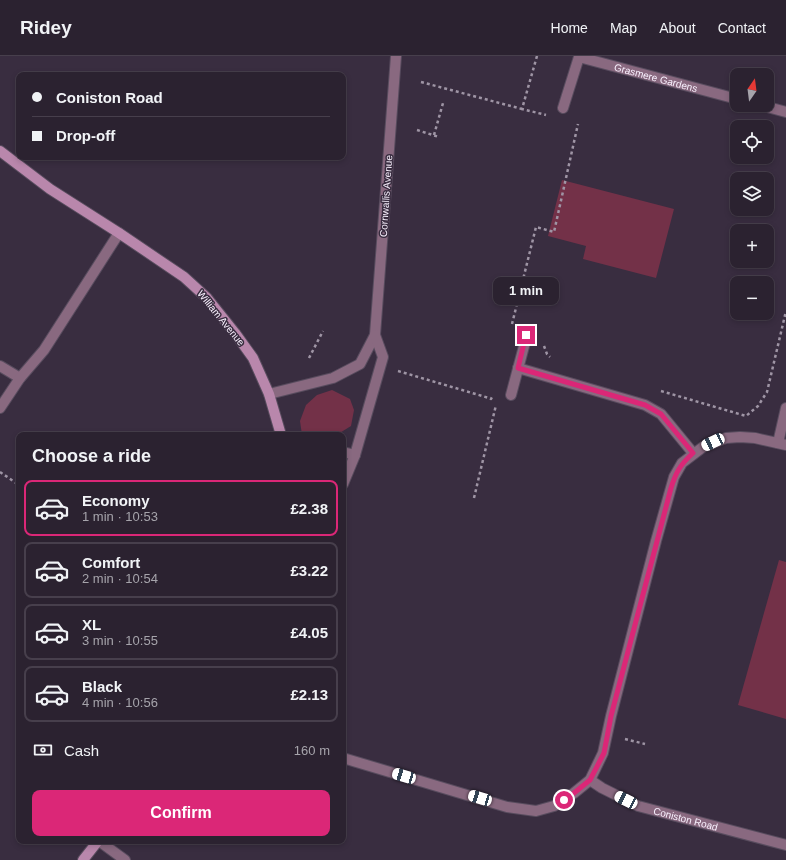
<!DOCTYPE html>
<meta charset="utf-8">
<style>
body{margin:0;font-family:Arial,sans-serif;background:#332a38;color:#f1f3f6;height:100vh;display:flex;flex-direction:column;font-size:15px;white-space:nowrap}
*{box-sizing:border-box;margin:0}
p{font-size:13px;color:#a6a4ab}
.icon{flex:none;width:22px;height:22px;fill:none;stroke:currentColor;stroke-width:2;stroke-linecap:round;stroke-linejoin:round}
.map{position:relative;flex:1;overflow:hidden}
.drawer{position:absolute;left:16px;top:376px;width:330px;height:412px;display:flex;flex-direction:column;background:#2b2230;border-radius:8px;box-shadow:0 2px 6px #0003,0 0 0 1px #473f4c}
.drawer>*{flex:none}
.hud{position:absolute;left:16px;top:16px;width:330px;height:88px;border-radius:8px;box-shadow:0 2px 6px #0003,0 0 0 1px #473f4c;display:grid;align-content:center;height:88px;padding:0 16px;background:#2b2230}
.needle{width:26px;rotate:14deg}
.controls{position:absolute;left:730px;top:12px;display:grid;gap:8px}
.controls a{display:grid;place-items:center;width:44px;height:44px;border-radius:8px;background:#2b2230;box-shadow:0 2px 6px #0003,0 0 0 1px #473f4c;font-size:20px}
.end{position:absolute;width:18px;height:18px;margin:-9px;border:5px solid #db2777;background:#fff;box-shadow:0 0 0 2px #fff}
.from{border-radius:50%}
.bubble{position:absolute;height:28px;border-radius:8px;background:#2b2230;box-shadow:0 2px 6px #0003,0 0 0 1px #473f4c;font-size:13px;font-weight:600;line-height:28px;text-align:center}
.car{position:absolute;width:12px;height:24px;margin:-12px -6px;border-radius:5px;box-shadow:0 0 3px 1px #0007;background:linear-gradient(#fff 24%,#345 0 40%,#fff 0 76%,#345 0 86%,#fff 0)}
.hud b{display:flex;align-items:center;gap:14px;height:38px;font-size:15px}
.hud b+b{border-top:1px solid #473f4c}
.hud i{width:10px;height:10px;background:#f1f3f6}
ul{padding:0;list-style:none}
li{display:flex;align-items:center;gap:12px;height:56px;margin:0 8px 6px;padding:0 8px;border:2px solid #473f4c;border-radius:8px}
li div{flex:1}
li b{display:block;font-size:15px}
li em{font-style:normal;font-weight:600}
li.current{border-color:#db2777}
li>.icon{width:36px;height:36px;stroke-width:1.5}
h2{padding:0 16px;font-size:18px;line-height:48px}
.pay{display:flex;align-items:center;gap:10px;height:44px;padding:0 16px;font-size:15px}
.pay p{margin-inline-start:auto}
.cta{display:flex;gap:8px;margin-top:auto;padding:8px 16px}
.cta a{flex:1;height:46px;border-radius:8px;background:#db2777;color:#fff;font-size:16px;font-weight:600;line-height:46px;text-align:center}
header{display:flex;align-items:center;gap:24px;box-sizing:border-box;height:56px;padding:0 20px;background:#2b2230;border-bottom:1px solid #473f4c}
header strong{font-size:19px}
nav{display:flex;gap:22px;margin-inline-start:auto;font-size:14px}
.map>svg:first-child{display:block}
.green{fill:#733148}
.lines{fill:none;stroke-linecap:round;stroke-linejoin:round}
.street-casing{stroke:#584c5e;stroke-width:12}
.secondary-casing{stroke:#584c5e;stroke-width:12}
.path{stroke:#9f95a5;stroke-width:2.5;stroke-dasharray:3 3;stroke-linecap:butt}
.street{stroke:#896980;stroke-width:10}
.secondary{stroke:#b987ac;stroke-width:10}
.route{stroke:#db2777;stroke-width:5}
.labels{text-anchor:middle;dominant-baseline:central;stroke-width:3;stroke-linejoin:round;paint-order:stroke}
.street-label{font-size:10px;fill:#f9f1fe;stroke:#392d40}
</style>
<header>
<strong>Ridey</strong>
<nav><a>Home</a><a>Map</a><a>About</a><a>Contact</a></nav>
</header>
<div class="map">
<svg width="786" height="804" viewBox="0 0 786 804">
<rect width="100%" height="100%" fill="#392d40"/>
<!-- green -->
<g class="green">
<polygon points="562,124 674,153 656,222 583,203 586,190 548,180"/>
<polygon points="332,334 350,343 354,354 351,370 338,378 302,379 300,365 306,349 317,339"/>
<polygon points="779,504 786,506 786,663 738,649"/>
</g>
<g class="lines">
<defs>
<g id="street">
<polyline points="760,49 786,56"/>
<path id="s1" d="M563,52L579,1L737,43"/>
<polyline points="0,310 20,322"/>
<polyline points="518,312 645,349 661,358 693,397"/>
<polyline points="269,338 333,322 360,308 375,279 396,0"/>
<polyline points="511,339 527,279"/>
<polyline points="0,352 20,322 44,294 119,177"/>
<polyline points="778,387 786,352"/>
<polyline points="343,396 355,399"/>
<polyline points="343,428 355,399 383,301 375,279"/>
<polyline points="343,702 507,751 536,755 554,750 574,737 590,724 603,697 611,660 656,485 674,421 682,407 703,391 726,382 740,381 755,382 786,389"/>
<path id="s2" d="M590,724L602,732L638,750L786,789"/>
<polyline points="99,785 125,804"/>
</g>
<g id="secondary">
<polyline points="0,95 50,133 119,177 184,221 207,242 235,277 253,302 269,338 281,379"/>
<polyline points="83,804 98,785"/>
</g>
</defs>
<!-- street casing -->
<use href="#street" class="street-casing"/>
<!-- secondary casing -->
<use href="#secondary" class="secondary-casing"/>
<!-- path -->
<g class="path">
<polyline points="537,0 522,53 546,59"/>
<polyline points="421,26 522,53"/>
<polyline points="417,74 439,81"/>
<polyline points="434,79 443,47"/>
<polyline points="512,268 536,171 554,176 578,68"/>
<polyline points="544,290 547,298 550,301"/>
<polyline points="309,302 323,275"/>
<polyline points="398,315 489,342 491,343 492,341"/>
<polyline points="661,335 746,360 758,350 767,336 786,255"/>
<polyline points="0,416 19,429"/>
<polyline points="474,442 496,349"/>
<polyline points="625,683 645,688"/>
</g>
<!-- street -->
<use href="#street" class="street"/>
<!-- secondary -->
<use href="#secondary" class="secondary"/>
</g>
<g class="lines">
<!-- route -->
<path class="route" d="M526,279L518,312L645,349L661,358L693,397C680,409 676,416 671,432L611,660L604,697L590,724L574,737L564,744"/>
</g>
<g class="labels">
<!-- street labels -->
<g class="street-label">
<text stroke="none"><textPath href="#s1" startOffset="133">Grasmere Gardens</textPath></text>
<text transform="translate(386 140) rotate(-86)">Cornwallis Avenue</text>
<text transform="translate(221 262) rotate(51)">William Avenue</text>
<text stroke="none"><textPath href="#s2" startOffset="104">Coniston Road</textPath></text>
</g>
</g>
</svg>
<div class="controls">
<a><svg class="needle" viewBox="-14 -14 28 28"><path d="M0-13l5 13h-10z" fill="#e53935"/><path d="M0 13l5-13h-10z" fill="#a6a4ab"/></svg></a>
<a><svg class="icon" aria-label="locate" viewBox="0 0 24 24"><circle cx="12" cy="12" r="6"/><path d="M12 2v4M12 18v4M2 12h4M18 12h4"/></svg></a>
<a><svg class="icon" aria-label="layers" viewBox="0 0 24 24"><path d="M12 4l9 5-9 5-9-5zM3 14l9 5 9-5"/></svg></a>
<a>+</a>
<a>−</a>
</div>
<i class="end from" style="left:564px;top:744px"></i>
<i class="end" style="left:526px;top:279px"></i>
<div class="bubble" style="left:493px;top:221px;width:66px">1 min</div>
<i class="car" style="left:713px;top:386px;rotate:245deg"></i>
<i class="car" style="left:404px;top:720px;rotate:286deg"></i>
<i class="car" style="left:480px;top:742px;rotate:287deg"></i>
<i class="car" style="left:626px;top:744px;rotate:297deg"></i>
<div class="hud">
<b><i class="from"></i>Coniston Road</b>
<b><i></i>Drop-off</b>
</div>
<section class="drawer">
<h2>Choose a ride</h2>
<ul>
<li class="current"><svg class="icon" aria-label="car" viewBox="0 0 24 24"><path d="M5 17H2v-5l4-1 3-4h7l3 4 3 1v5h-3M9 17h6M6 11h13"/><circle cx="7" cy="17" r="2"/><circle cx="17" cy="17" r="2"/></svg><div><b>Economy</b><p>1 min · 10:53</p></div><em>£2.38</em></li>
<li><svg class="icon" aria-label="car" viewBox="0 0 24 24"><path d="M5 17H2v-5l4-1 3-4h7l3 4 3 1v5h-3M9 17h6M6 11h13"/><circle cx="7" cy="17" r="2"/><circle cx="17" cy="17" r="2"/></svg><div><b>Comfort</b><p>2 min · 10:54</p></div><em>£3.22</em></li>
<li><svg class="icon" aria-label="car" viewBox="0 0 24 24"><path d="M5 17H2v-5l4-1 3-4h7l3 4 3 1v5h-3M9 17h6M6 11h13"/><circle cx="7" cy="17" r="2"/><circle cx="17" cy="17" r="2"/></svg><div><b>XL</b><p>3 min · 10:55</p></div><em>£4.05</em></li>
<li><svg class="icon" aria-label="car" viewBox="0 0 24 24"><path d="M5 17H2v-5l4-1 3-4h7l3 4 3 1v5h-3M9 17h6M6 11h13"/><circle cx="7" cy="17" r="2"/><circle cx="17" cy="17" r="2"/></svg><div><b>Black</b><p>4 min · 10:56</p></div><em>£2.13</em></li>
</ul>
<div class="pay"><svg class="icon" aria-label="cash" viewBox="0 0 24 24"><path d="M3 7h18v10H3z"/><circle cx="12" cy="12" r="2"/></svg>Cash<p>160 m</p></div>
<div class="cta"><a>Confirm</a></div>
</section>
</div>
